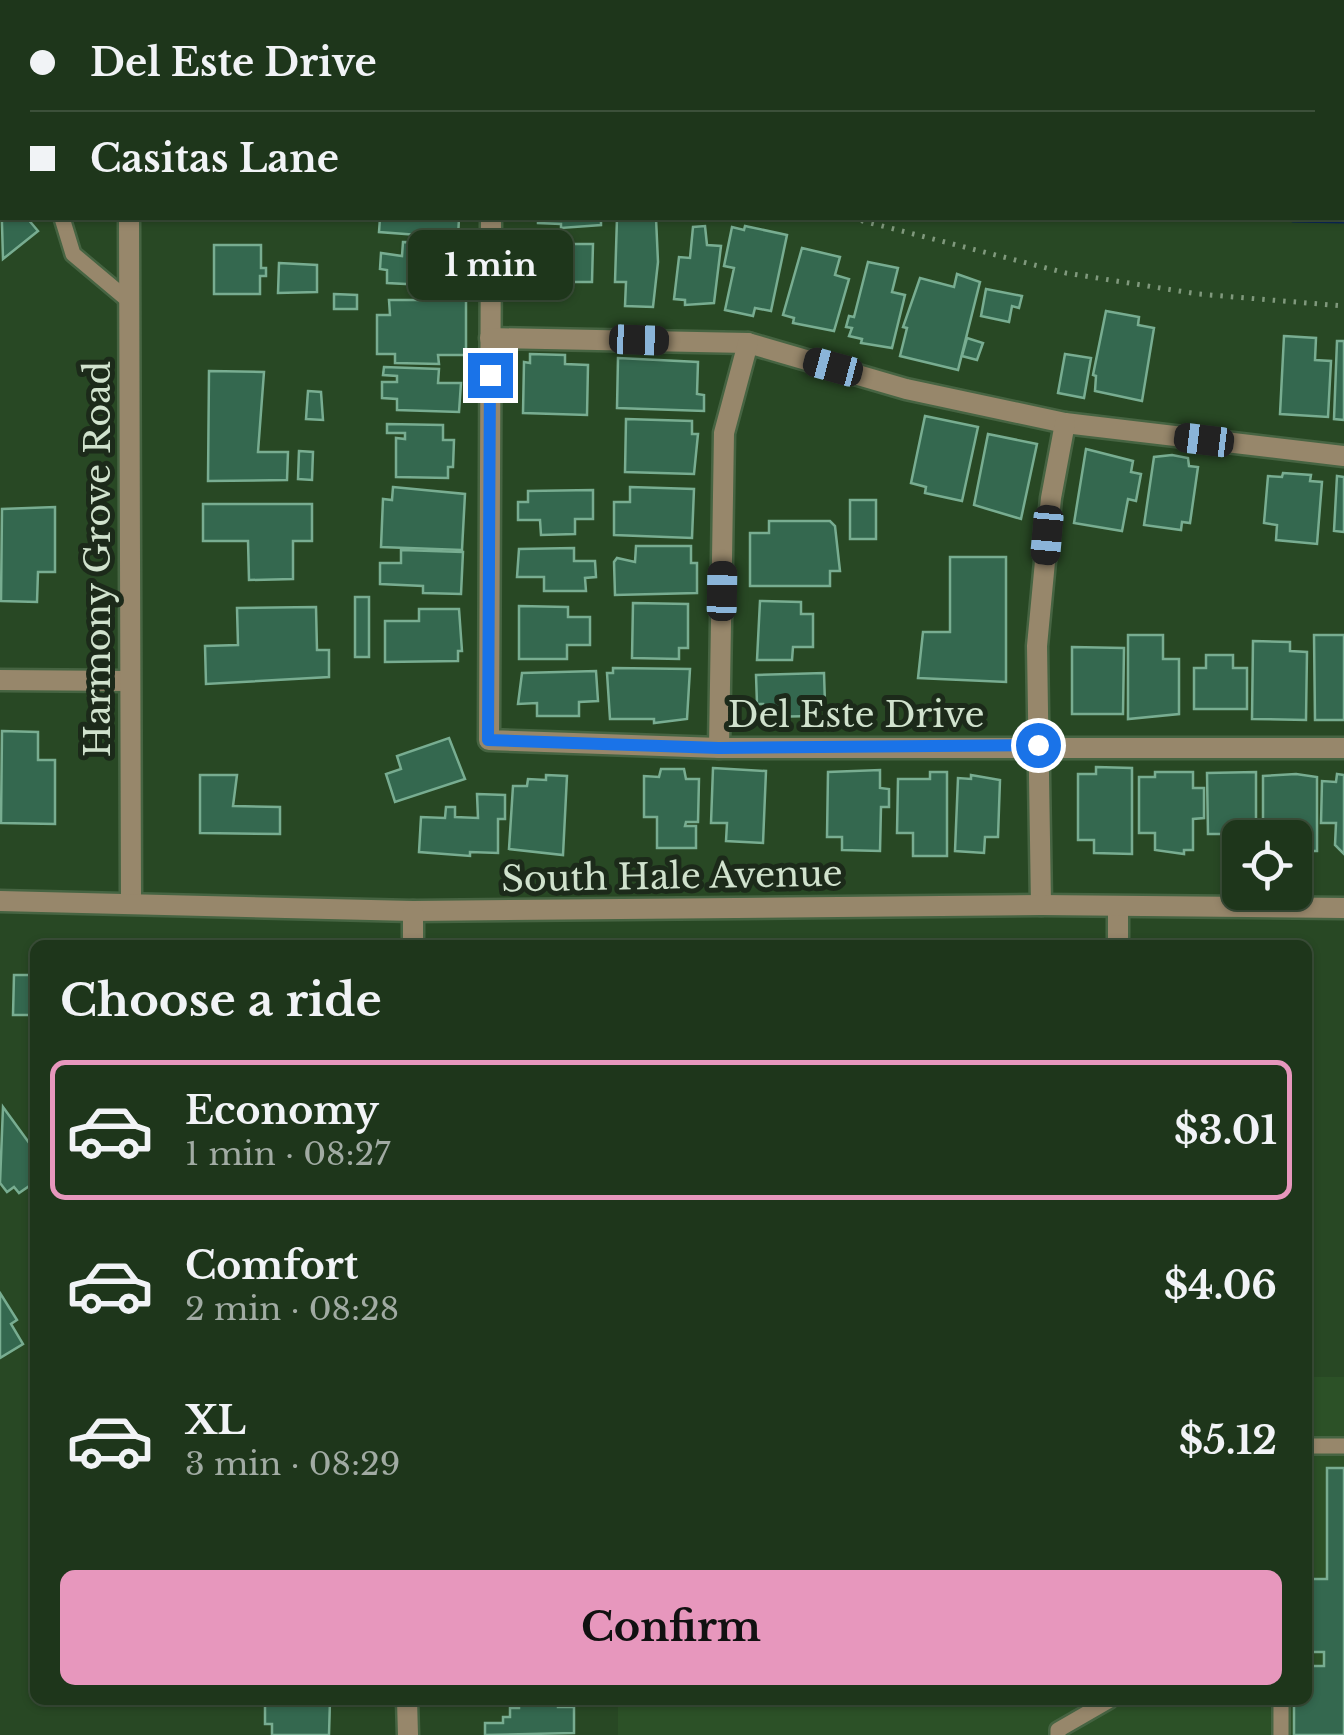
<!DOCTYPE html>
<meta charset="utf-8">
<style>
body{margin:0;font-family:"Libre Baskerville",serif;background:#2b4128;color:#f1f3f6;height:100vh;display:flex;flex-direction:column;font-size:38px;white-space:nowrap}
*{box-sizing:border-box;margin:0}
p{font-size:32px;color:#a1aba3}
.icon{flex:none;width:55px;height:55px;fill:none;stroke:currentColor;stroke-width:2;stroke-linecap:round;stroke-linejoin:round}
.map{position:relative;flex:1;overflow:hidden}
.side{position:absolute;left:30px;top:940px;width:1282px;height:765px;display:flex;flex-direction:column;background:#1e361b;border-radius:15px;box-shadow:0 2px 8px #0004,0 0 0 2px #3c503a}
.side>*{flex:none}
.hud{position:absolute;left:0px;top:0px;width:1345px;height:220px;box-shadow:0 2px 8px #0004,0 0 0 2px #3c503a;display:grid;align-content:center;height:220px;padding:0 30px;background:#1e361b}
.fabs{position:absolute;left:1222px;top:820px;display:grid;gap:20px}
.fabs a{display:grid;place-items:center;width:90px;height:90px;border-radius:15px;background:#1e361b;box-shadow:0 2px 8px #0004,0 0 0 2px #3c503a;font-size:50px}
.end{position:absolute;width:45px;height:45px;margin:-22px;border:12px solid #1a73e8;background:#fff;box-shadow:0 0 0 5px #fff}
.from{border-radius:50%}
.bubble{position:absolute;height:70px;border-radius:15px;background:#1e361b;box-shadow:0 2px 8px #0004,0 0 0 2px #3c503a;font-size:32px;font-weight:800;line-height:70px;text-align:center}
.car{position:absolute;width:30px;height:60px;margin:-30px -15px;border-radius:12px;box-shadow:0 0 8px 2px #0007;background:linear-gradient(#222 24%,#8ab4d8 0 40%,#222 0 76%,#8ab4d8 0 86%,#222 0)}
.hud b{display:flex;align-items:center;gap:35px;height:95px;font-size:38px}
.hud b+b{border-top:2px solid #3c503a}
.hud i{width:25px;height:25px;background:#f1f3f6}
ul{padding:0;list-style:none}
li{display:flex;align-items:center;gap:30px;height:140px;margin:0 20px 15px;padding:0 10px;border:5px solid transparent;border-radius:15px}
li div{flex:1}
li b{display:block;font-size:38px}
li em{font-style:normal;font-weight:800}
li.on{border-color:#e797bd}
li>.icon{width:90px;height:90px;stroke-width:1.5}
h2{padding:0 30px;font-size:45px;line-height:120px}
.cta{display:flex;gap:20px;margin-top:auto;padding:20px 30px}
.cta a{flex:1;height:115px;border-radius:15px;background:#e797bd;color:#111;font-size:40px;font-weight:800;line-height:115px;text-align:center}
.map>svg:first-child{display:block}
.built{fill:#2c5127}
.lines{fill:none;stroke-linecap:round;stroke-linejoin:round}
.stream{stroke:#0a2659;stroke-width:9}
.building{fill:#34684f;stroke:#78ad91;stroke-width:2.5}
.service-casing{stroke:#466442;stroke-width:20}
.minor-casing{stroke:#466442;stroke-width:25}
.tertiary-casing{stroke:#466442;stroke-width:25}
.path{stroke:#80997d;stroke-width:5;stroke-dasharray:2.5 8;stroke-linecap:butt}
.service{stroke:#97876b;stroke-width:15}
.minor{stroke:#97876b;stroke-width:20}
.tertiary{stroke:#97876b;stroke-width:20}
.route{stroke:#1a73e8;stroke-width:12}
.labels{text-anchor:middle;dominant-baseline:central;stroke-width:10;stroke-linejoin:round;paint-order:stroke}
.street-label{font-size:35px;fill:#d0e2cd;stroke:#1c2a1a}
</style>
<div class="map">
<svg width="1344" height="1735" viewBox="0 0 1344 1735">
<rect width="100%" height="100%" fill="#284824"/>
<!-- built -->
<polygon class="built" points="1308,1377 1344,1377 1344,1735 618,1735 618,1700 1308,1700"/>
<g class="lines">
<!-- stream -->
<g class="stream">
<polyline points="499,0 506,2"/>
<polyline points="1293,218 1344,219"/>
</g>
</g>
<!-- building -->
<g class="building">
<polygon points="0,155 2,218 27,218 38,231 3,259"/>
<polygon points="380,218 459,218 458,238 379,232"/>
<polygon points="538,218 601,218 601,225 561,228 561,224 538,223"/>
<polygon points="617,218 656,218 658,262 653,307 625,306 626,282 615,282"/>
<polygon points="705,226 707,245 721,246 714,303 685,305 685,300 674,299 679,257 690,258 693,227"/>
<polygon points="745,226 787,235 771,311 755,308 753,316 725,310 734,268 724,266 732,227 744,230"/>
<polygon points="403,242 460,243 459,256 466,256 466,273 454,273 455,282 445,286 387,283 387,270 380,269 381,253 402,256"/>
<polygon points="519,244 593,244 592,282 521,282"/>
<polygon points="214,245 261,245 261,268 266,268 266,276 260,276 260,294 214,294"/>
<polygon points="802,248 840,257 835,275 849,279 834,331 793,323 794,318 783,315"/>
<polygon points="868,262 898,268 892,292 905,295 892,348 861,343 862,339 849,336 852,328 846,327 849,316 854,317"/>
<polygon points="279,263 317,265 317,292 278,293"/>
<polygon points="957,274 980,282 958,370 900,356 907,328 903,327 920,278 954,287"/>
<polygon points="986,289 1022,296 1019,308 1012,306 1009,322 981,316"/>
<polygon points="334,294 357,295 357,309 334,309"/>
<polygon points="389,300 466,300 466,355 438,355 439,364 395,363 395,354 377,354 377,315 390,315"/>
<polygon points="1106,311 1139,317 1138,325 1154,328 1142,401 1095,391 1096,376 1093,375"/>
<polygon points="1284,336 1316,338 1315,360 1331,361 1328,417 1280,414"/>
<polygon points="967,338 983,343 977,360 962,356"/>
<polygon points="1337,341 1344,341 1344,420 1334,419"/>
<polygon points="530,354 565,355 565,364 588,365 587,415 523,413 524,362 530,363"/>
<polygon points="1065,354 1091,358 1084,398 1058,393"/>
<polygon points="618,358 698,362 697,394 704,395 704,411 617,408"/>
<polygon points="384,367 439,369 438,383 461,383 459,412 397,410 397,399 382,398 382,382 397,382 397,376 383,375"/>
<polygon points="209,371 264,372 258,452 288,452 287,480 208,481"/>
<polygon points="308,391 321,392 323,420 306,419"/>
<polygon points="925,416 978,427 962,501 925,493 926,487 911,483"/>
<polygon points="626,419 692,421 692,434 698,434 694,474 625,472"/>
<polygon points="387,424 443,425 443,440 454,440 453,467 448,467 448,478 396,477 396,438 405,439 405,433 387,433"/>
<polygon points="988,434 1037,444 1021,519 974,505"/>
<polygon points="1086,449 1133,461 1131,472 1141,474 1136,501 1128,499 1122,531 1074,523"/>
<polygon points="299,451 313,452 312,480 298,479"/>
<polygon points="1172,455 1188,458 1189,466 1198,467 1190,523 1182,522 1181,530 1144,525 1154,457"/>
<polygon points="1283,473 1311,475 1310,481 1322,482 1317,544 1276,540 1277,525 1264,523 1268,476 1282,477"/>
<polygon points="1337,476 1344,477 1344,532 1334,531"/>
<polygon points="393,487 465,494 462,550 381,547 383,499 392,500"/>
<polygon points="630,487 694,489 692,538 614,535 614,502 630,502"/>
<polygon points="593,490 593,519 575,519 575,534 541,535 540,520 518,520 518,502 528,502 528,491"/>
<rect x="850" y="500" width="26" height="39"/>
<polygon points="203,504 312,504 312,541 293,541 293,579 249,580 248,541 203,541"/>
<polygon points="55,507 55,572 38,572 37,602 1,601 2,509"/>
<polygon points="769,521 830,521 835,526 840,571 830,571 830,586 750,586 750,533 769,533"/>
<polygon points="636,546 691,546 691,563 697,563 697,593 615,595 614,562 617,558 635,562"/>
<polygon points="574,548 574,561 595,561 596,577 585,578 586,591 544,591 544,577 517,577 519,549"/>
<polygon points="401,550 463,552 461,594 423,593 423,586 380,584 380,563 401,563"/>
<polygon points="950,557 1006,557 1006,682 918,678 923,632 950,632"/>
<rect x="355" y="597" width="14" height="60"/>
<polygon points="760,601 801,602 801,614 813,614 813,647 793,647 792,660 757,660"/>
<polygon points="633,603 688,604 688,648 679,648 679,659 632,658"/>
<polygon points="519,606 568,607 568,617 590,617 590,645 567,645 567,659 519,659"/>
<polygon points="316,607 317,650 329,650 329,677 206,684 205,646 238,645 237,608"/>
<polygon points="419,609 459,609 462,651 458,651 458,661 385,662 385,621 419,621"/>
<polygon points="1128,635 1163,635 1163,659 1179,659 1179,714 1128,719"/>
<polygon points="1314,635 1344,635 1344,720 1315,720"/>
<polygon points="1253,641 1290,642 1290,651 1307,652 1306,720 1252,719"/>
<polygon points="1072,647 1124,648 1123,714 1072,714"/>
<polygon points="1206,655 1233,655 1233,668 1247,668 1247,709 1194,709 1194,668 1206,668"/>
<polygon points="613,668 690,669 687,719 654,723 654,719 610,719 607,673 613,673"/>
<polygon points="596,671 598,701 579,702 579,716 537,716 537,703 518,704 522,673"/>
<polygon points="824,673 825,704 814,705 814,716 763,717 763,704 757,704 756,675"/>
<polygon points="2,731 38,732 38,760 55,760 55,824 1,823"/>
<polygon points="449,738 465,779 395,802 386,774 401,769 397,756"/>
<polygon points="1096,767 1132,768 1132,854 1094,853 1094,840 1078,840 1078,774 1096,774"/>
<polygon points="713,768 766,771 763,843 726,841 727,823 711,823"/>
<polygon points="661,769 684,769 686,779 699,779 698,822 686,822 685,826 696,826 696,848 657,848 657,817 644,817 644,776 659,777"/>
<polygon points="880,770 880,788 889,789 889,807 881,807 880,851 842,850 842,837 827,837 828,772"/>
<polygon points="930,772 947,772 947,856 913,856 913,833 897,833 898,779 930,779"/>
<polygon points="1155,772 1193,772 1193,788 1204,788 1204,818 1193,819 1193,850 1184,850 1184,854 1155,850 1155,833 1139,833 1139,777 1155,777"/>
<polygon points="1256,772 1256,838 1240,838 1240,850 1223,850 1223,834 1208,834 1207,773"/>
<polygon points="1296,774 1317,777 1317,851 1295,851 1295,838 1279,838 1279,829 1263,829 1263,776"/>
<polygon points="1337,774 1344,775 1344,854 1335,845 1336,823 1321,823 1322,781 1336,782"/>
<polygon points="200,775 237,775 233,806 280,807 280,834 200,833"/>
<polygon points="546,775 567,776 563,855 509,849 513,786 527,786 528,779 546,780"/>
<polygon points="971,775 1000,780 998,837 985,837 984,853 955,851 958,778 971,779"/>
<polygon points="477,794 505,795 505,819 498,819 498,853 470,852 470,856 419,852 421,817 445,818 446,807 455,807 455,817 478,818"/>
<polygon points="14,975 35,975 35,1063 30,1015 13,1015"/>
<polygon points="3,1107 35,1151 35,1182 19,1193 14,1187 7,1192 0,1183"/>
<polygon points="0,1293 17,1320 11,1324 23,1344 0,1358"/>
<polygon points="1327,1468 1344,1468 1344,1735 1294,1735 1294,1700 1308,1700 1308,1666 1324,1666 1324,1652 1308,1652 1308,1579 1327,1579"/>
<polygon points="265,1700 330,1700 329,1735 272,1735 272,1724 265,1724"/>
<polygon points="519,1700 558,1700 558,1707 574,1707 574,1733 485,1735 485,1723 503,1723 503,1717 510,1717 510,1708 519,1708"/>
</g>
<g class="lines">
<defs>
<g id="service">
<polyline points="35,0 35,2"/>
<polyline points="0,110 2,111"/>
<polyline points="62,218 73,254 129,301"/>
<polyline points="1308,1446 1344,1446"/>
<polyline points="1281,1700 1281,1735"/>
<polyline points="1058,1735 1058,1730 1110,1700"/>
</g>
<g id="minor">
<polyline points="491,218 489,740 719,748 1344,748"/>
<polyline points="490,338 748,343 906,389 1065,423 1344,456"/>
<polyline points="0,680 128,681"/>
<polyline points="719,748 724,433 748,343"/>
<polyline points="1041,905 1037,646 1051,498 1065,423"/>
<polyline points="1118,909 1118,945"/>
</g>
<g id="tertiary">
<polyline points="129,2 129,0"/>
<polyline points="129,218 131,901"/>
<polyline points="0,901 413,911 1041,905 1344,908"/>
<polyline points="413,911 413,945"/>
<polyline points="407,1700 408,1735"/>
</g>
</defs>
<!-- service casing -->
<use href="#service" class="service-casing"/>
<!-- minor casing -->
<use href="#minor" class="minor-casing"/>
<!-- tertiary casing -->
<use href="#tertiary" class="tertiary-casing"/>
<!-- path -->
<g class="path">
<polyline points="245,0 252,2"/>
<polyline points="851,218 1066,273 1198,294 1344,306"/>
</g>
<!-- service -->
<use href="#service" class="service"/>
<!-- minor -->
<use href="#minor" class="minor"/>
<!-- tertiary -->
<use href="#tertiary" class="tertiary"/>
</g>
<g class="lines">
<!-- route -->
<polyline class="route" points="490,375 488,740 719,748 1038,745"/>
</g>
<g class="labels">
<!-- street labels -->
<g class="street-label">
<text transform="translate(97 559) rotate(-90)">Harmony Grove Road</text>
<text x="856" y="714">Del Este Drive</text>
<text transform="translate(672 876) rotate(-1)">South Hale Avenue</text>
</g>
</g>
</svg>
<div class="fabs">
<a><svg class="icon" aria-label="locate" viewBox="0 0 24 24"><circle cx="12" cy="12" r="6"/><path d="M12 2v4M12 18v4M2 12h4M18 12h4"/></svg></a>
</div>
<i class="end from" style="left:1038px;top:745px"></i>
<i class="end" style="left:490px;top:375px"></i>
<div class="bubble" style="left:408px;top:230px;width:165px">1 min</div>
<i class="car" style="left:639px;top:340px;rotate:92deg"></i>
<i class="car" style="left:833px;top:367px;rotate:285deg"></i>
<i class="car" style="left:1204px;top:440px;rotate:277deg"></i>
<i class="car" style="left:1047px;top:535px;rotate:185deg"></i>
<i class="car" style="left:722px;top:591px;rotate:1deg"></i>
<div class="hud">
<b><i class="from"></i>Del Este Drive</b>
<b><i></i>Casitas Lane</b>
</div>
<section class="side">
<h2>Choose a ride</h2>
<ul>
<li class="on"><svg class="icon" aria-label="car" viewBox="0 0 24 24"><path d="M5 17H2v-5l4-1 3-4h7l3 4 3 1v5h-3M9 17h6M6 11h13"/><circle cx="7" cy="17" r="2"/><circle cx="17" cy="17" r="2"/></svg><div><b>Economy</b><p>1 min · 08:27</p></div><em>$3.01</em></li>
<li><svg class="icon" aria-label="car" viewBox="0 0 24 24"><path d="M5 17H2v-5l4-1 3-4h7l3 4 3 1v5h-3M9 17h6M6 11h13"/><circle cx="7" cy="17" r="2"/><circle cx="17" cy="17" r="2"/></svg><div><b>Comfort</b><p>2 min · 08:28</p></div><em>$4.06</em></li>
<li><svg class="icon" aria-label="car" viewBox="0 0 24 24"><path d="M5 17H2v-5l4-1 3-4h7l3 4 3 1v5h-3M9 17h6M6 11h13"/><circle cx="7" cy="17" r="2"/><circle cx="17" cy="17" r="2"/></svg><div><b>XL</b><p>3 min · 08:29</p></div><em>$5.12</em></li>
</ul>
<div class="cta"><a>Confirm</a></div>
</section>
</div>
